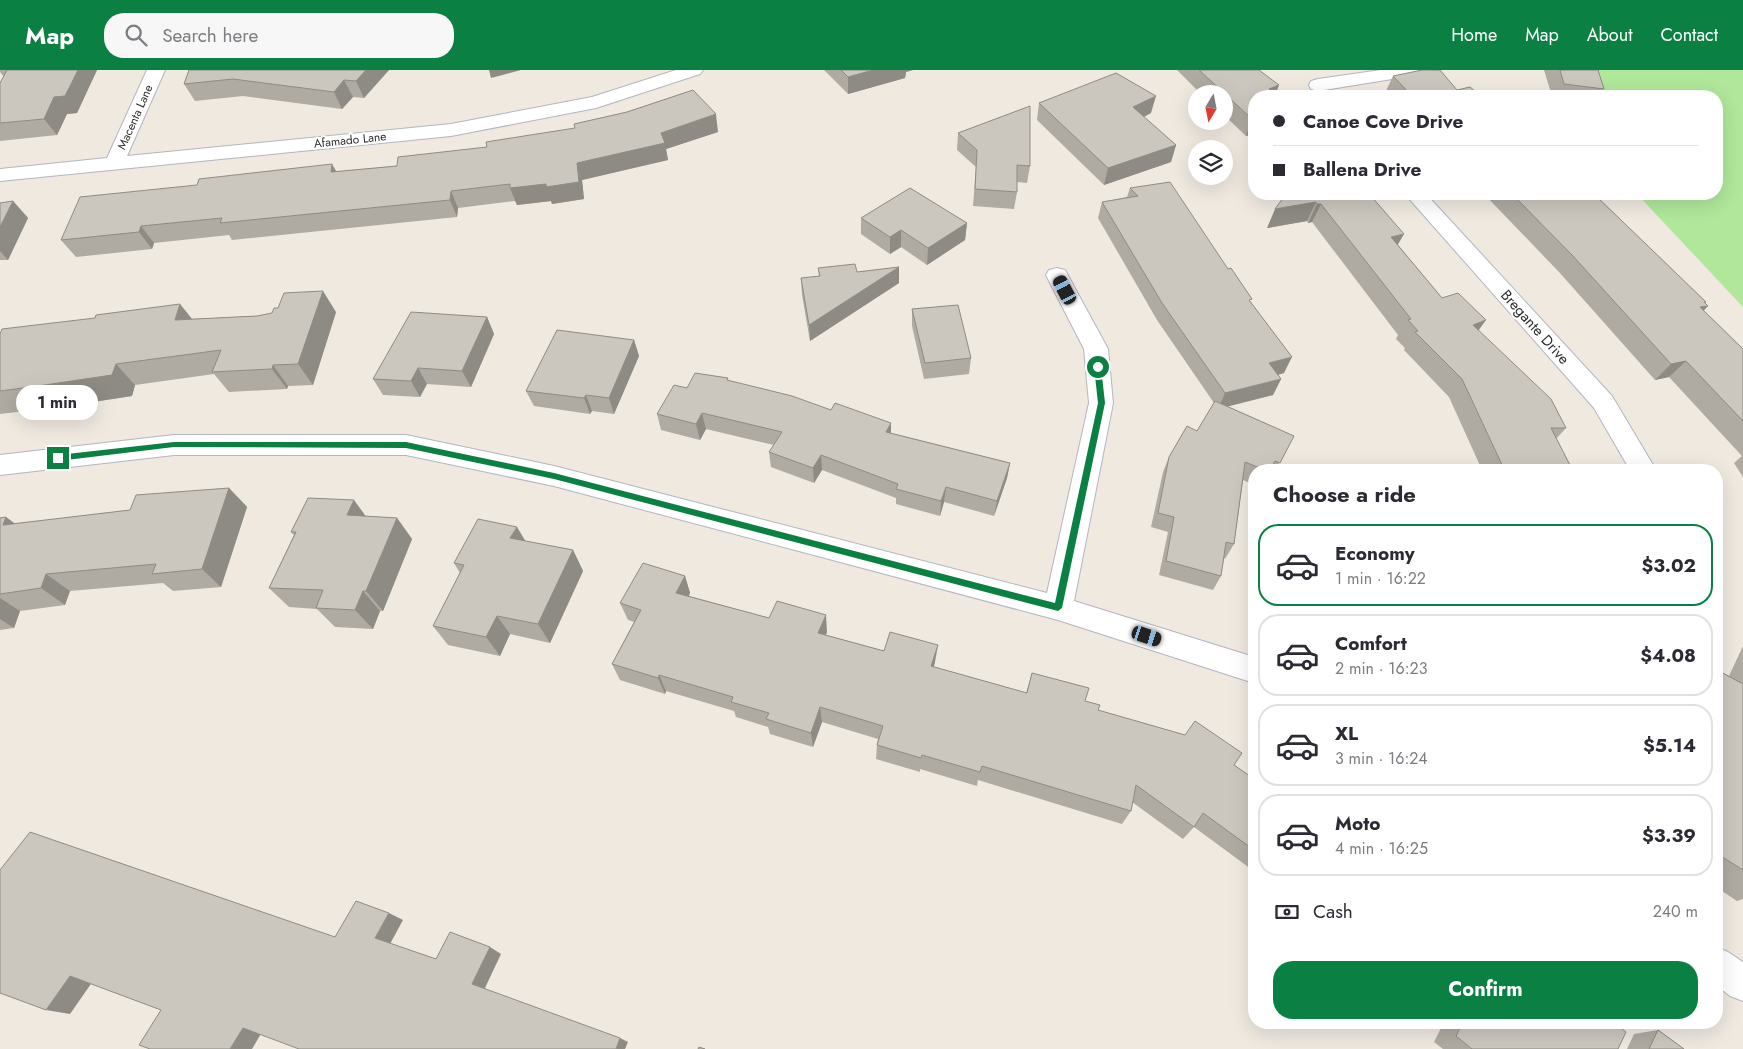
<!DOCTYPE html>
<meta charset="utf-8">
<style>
body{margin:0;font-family:Jost,sans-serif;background:#f7f7f7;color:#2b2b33;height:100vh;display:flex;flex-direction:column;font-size:19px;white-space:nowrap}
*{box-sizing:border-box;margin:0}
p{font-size:16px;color:#7c7c81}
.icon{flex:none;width:28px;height:28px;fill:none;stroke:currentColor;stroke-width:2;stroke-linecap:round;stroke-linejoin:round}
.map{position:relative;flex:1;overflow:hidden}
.sheet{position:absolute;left:1248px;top:394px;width:475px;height:565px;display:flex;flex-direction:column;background:#fff;border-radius:20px;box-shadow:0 5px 20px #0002}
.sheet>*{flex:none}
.hud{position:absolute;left:1248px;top:20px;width:475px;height:110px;border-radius:20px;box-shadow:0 5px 20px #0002;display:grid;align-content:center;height:110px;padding:0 25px;background:#fff}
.needle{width:32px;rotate:190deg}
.controls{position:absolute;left:1188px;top:15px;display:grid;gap:10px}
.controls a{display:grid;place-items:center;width:45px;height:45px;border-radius:50%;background:#fff;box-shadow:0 5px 20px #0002;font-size:25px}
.end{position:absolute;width:22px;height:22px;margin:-11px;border:6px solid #0b8043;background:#fff;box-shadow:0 0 0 2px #fff}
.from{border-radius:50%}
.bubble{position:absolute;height:35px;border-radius:18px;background:#fff;box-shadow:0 5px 20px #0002;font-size:16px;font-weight:700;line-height:35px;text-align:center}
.car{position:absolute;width:15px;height:30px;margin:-15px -8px;border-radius:6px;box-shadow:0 0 4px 1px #0007;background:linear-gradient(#222 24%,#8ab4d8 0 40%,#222 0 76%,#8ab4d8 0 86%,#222 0)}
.hud b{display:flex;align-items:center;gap:18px;height:48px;font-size:19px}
.hud b+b{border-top:1px solid #e1e1e2}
.hud i{width:12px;height:12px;background:#2b2b33}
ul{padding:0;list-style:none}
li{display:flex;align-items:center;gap:15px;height:82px;margin:0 10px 8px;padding:0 15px;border:2px solid #e1e1e2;border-radius:20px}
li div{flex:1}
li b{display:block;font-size:19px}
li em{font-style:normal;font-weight:700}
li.selected{border-color:#0b8043}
li>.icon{width:45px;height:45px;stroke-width:1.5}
h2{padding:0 25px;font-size:22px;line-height:60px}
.pay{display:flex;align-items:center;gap:12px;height:55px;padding:0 25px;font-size:19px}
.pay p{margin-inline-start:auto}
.button{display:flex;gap:10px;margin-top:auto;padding:10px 25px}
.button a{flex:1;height:58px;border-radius:20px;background:#0b8043;color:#fff;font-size:20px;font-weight:700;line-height:58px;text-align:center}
header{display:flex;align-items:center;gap:30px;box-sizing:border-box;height:70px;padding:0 25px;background:#0b8043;color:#fff}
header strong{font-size:24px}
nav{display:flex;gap:28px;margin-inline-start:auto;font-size:18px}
.search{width:350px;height:45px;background:#f7f7f7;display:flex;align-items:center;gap:12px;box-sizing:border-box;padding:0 18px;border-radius:20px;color:#7c7c81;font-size:19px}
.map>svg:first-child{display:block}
.green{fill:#b0e79b}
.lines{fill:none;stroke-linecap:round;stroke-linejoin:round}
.minor-casing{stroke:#b3b5c1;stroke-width:2}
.minor{fill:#fff;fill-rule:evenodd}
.wall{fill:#afaba3}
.shaded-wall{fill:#8e8b85}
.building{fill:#cbc7be;stroke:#8e8b85}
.route{fill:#0b8043}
.labels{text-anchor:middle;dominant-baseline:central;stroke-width:4;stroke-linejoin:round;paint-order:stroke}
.far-street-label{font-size:12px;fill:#2d2d2d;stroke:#fff}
.street-label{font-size:15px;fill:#2d2d2d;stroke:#fff}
</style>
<header>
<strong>Map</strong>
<div class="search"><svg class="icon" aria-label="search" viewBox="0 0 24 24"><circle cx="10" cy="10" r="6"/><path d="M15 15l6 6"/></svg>Search here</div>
<nav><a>Home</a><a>Map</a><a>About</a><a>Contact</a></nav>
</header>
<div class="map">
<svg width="1743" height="979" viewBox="0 0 1743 979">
<rect width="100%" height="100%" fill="#efe9e0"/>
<!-- green -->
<polygon class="green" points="1594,0 1743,0 1743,237 1637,124 1716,124 1716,26 1607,26"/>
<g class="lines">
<defs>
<g id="minor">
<polygon points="147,0 165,0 127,86 451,54 592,27 676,0 703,0 700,4 596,38 451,66 0,111 0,99 107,88"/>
<polygon points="1381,0 1426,0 1423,4 1417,5 1318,21 1311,19 1309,15 1311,11 1318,9"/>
<polygon points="1405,124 1426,124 1612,326 1656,400 1630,400 1594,338"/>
<polygon points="1057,198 1065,200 1108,279 1113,333 1074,531 1254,587 1254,613 1058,550 554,416 406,385 174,385 0,405 0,385 174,365 406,365 554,396 1047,523 1089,333 1084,279 1046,205 1049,200"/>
<polygon points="1716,877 1728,882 1743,892 1743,931 1730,926 1716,915"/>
</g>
</defs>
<!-- minor casing -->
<use href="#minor" class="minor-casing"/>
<!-- minor -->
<use href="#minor" class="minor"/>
</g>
<!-- wall -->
<g class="wall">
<polygon points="0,0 97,0 77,43 67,44 57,65 0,71 0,13 4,7 0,2"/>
<polygon points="189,0 389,0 364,28 353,27 342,39 243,26 195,31 184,14"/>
<polygon points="824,0 913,0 906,2 905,8 848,24"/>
<polygon points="1177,0 1259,0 1254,26 1254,64 1246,66 1224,45 1224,24 1201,24"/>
<polygon points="1544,0 1598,0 1604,19 1599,26 1552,26"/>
<polygon points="1393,6 1457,20 1481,26 1388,26 1385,23"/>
<polygon points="1039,33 1151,43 1144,47 1176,75 1171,92 1104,115 1037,50"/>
<polygon points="718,62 666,79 668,90 582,110 584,129 552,134 551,131 517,135 515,131 458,138 457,147 232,170 229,165 154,173 152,179 76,187 61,170 337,102"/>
<polygon points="958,63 1030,96 1027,113 1017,112 1017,122 1014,139 973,136 976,97 957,80"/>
<polygon points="1130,118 1251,232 1284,303 1278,305 1281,309 1273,325 1227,336 1294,366 1275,400 1254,400 1254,411 1252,414 1243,410 1234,474 1225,489 1224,488 1221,506 1213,520 1159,505 1168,462 1151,457 1163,402 1169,387 1197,361 1214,333 1157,250 1098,148 1102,132 1127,127"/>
<polygon points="1286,124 1374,125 1373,128 1398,175 1442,228 1479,261 1566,358 1556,369 1572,399 1571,400 1482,400 1449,327 1404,280 1405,278 1396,269 1398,265 1312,152 1308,153 1307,151 1267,158"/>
<polygon points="1484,124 1594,124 1706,232 1705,233 1708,236 1703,240 1743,279 1743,407 1734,393 1742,386 1669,307 1655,310 1559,202"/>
<polygon points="13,131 28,148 8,190 0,190 0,133"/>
<polygon points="861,148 967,153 965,170 927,195 901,177 890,184 861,164"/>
<polygon points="899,197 899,213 810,271 802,225 801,208 819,206 818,198 857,202"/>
<polygon points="912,239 971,288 969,304 924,309 912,256"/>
<polygon points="336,242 313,315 288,316 287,319 229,322 214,304 135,315 132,326 60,337 0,344 0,264 192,249"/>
<polygon points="487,247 494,264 471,317 427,314 420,327 383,325 373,309"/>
<polygon points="634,270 639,286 614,344 592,341 590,344 534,336 526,321"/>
<polygon points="729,311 891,363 1010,393 1007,408 994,446 944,432 940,446 896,434 896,428 822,400 814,413 771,397 769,382 774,375 706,359 700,370 661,360 657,344 687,318"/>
<polygon points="229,418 247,437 221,517 173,521 163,513 70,521 65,535 20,541 14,558 0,560 0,448 6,447 15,454 130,440"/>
<polygon points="366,446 397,448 412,469 383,541 380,541 373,559 335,557 317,539 289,537 269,518 294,465 291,462"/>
<polygon points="525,471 573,480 583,501 550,573 510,564 500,586 448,575 433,556 460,503 454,493"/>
<polygon points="685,506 690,523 689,526 769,548 827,562 826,565 884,581 935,592 934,597 1026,623 1032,603 1085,631 1098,640 1234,695 1254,709 1254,797 1251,799 1194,757 1183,769 1132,732 1131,741 1122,754 978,710 977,716 920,699 920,702 876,689 877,675 878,669 822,652 813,677 770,664 768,657 736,647 734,641 666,621 665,624 620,610 612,594 634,552 628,550 620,533"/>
<polygon points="1743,576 1743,829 1737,831 1716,817 1716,603 1719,601 1729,606"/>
<polygon points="1444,952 1613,952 1618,979 1443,979 1434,972"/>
<polygon points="1658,960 1684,979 1627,979 1634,964"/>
</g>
<!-- shaded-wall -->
<g class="shaded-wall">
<polygon points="78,0 97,0 77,43 67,44 57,65 44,49 54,27"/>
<polygon points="366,0 389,0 364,28 356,11"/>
<polygon points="489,0 521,0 491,8"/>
<polygon points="873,0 913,0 906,2 905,8 848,24 848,7"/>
<polygon points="344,10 353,27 342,39 334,22"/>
<polygon points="1279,15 1275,26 1269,19"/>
<polygon points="1156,26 1151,43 1129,54 1133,37"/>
<polygon points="716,44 718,62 666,79 668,90 582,110 584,129 552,134 551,131 517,135 510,118 577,93 661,63"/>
<polygon points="1252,49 1254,49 1254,64 1246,66"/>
<polygon points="1176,75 1171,92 1104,115 1108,98"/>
<polygon points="332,94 342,111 331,102"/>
<polygon points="451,121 458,138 457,147 450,130"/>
<polygon points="13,131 28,148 8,190 0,181 0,157"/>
<polygon points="1316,132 1307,151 1267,158 1275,139"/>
<polygon points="1317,134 1321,134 1312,152 1308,153"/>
<polygon points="967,153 965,170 927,195 928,178"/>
<polygon points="141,156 154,173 152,179 139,162"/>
<polygon points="901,160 901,177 890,184 890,167"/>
<polygon points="1404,164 1393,183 1391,167"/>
<polygon points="899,197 899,213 810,271 809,255"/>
<polygon points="323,221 336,242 313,315 298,294"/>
<polygon points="180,234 197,255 175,250"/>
<polygon points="1708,236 1692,253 1700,237"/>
<polygon points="487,247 494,264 471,317 462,301"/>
<polygon points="1486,250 1473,268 1473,255"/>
<polygon points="634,270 639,286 614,344 609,328"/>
<polygon points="1292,287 1284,303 1261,309 1269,293"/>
<polygon points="1686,291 1669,307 1655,310 1671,294"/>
<polygon points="116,294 135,315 132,326 60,337 38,316"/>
<polygon points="273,295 288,316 287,319 272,299"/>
<polygon points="418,298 427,314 420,327 411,311"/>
<polygon points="1281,309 1273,325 1218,339 1225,323"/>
<polygon points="586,325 592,341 590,344 584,328"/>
<polygon points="702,343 706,359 700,370 696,354"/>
<polygon points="891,353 891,369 886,362"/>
<polygon points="821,385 822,400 814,413 813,398"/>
<polygon points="1010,393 1007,408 994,446 997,431"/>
<polygon points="946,417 944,432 940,446 941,431"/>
<polygon points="229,418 247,437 221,517 202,499"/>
<polygon points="354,430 370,452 347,445"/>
<polygon points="6,447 30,465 3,455"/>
<polygon points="397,448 412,469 383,541 366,521"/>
<polygon points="517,457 529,477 510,468"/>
<polygon points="573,480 583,501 550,573 538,554"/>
<polygon points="46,504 70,521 65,535 41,518"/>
<polygon points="685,506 690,523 682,540 676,523"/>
<polygon points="363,521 380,541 373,559 355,540"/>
<polygon points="0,528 20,541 14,558 0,549"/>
<polygon points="826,545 827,562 820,579 818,563"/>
<polygon points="497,546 510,564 500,586 486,567"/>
<polygon points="938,575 935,592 929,612 931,596"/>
<polygon points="659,605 666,621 665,624 658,608"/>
<polygon points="820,637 822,652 813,677 811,663"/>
<polygon points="389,843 403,850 390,874 375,868"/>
<polygon points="490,877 501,884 484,920 472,914"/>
<polygon points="70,906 93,911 70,944 46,940"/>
<polygon points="243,958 262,962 252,979 230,979"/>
<polygon points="620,968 628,972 625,979 616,979"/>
</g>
<!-- building -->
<g class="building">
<polygon points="7,0 78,0 65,26 54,27 44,49 0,53 0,13"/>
<polygon points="189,0 366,0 356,11 344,10 334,22 233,9 184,14"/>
<polygon points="841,0 873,0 848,7"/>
<polygon points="1199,0 1259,0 1279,15 1269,19 1278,26 1254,26 1254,49 1252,49"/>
<polygon points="1422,0 1440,0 1457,20 1470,17 1481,26 1412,26 1393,6"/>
<polygon points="1560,0 1598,0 1604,19 1564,14"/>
<polygon points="1116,3 1156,26 1133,37 1176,75 1108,98 1039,33"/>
<polygon points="693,20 716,44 661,63 665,73 577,93 579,112 546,117 546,114 510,118 510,114 451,121 450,130 220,153 222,148 141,156 139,162 61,170 80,127 197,115 199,109 332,94 331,102 397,96 398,87 487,77 486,72 575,58 574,54 627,42"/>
<polygon points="1030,36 1030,96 1017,95 1017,122 975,119 977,80 958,63"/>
<polygon points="1170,112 1228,199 1231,198 1252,229 1249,230 1292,287 1269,293 1281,309 1225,323 1162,233 1102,132 1138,126 1130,118"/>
<polygon points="910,118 967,153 928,178 901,160 890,167 861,148"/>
<polygon points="1286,124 1373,124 1374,125 1371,126 1404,164 1391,167 1442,228 1458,223 1486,250 1473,255 1551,329 1566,358 1551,358 1572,399 1503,400 1504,399 1462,309 1415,262 1418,261 1408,250 1411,249 1321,134 1317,134 1316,132 1275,139"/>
<polygon points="1512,124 1594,124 1706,232 1704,232 1708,236 1700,237 1743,279 1743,351 1686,291 1671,294 1572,185"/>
<polygon points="13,131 0,157 0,133"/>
<polygon points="855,194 857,202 899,197 809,255 801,208 820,206 818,198"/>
<polygon points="323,221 298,294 273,295 272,299 212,302 221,280 116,294 112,305 38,316 0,321 0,264 2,259 95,248 96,245 180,234 175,250 257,246 272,243 274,238 278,238 284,223"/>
<polygon points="958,235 971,288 925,293 912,239"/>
<polygon points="411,242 487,247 462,301 418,298 411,311 373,309"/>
<polygon points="557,260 634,270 609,328 586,325 584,328 526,321"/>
<polygon points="695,303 728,308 727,310 792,326 831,340 835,333 891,353 886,362 1010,393 997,431 946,417 941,431 896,419 898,414 821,385 813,398 769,382 782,362 702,343 696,354 657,344 674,315 687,318"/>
<polygon points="1215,331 1294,366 1280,393 1275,391 1271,398 1262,395 1260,398 1245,392 1234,474 1226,472 1221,506 1166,491 1174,447 1158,443 1169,387 1187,356 1197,361"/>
<polygon points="229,418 202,499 152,504 156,494 46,504 41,518 0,524 0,448 6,447 3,455 130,440 136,425"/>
<polygon points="308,428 354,430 347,445 397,448 366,521 363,521 355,540 316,538 323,520 269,518 296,462 291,462"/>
<polygon points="478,449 517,457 510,468 573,480 538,554 497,546 486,567 433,556 464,495 454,493"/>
<polygon points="643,493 685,506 676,523 769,548 777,531 826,545 818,563 884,581 890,562 938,575 931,596 1027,623 1032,603 1089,618 1085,631 1100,635 1098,640 1185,665 1195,651 1242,683 1234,695 1254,709 1254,780 1203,743 1194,757 1136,715 1131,741 982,696 980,702 922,685 921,688 877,675 883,656 820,637 811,663 766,649 769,643 731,632 733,627 659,605 658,608 612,594 641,540 620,533"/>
<polygon points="1719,601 1743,614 1743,800 1716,783 1716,608"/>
<polygon points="30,762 335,867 356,831 389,843 375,868 436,889 450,862 490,877 472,914 620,968 616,979 299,979 243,958 230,979 150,979 139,975 161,940 70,906 46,940 0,923 0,800"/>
<polygon points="1463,952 1613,952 1626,962 1618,979 1472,979 1456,966"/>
<polygon points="1658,960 1684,979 1649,979"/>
<polygon points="699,977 705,979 698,979"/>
</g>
<!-- route -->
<polygon class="route" points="1098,295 1101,297 1105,333 1062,538 1058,541 554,409 406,378 174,377 58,391 54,388 58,385 174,372 406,372 554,403 1055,533 1098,333 1094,297"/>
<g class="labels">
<!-- far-street labels -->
<g class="far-street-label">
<text transform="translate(135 47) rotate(-66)">Macenta Lane</text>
<text transform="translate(350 70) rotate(-6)">Afamado Lane</text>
</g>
<!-- street labels -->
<g class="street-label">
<text transform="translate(1535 257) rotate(48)">Bregante Drive</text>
</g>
</g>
</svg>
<div class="controls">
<a><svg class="needle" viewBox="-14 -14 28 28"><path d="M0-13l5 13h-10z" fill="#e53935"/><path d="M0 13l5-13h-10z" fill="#7c7c81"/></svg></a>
<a><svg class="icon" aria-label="layers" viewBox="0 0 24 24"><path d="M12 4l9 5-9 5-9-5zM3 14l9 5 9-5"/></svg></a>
</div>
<i class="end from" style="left:1098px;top:297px"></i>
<i class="end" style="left:58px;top:388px"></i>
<div class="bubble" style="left:16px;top:315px;width:82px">1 min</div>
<i class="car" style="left:1065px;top:220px;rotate:332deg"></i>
<i class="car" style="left:1147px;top:566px;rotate:108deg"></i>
<div class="hud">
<b><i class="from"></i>Canoe Cove Drive</b>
<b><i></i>Ballena Drive</b>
</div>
<section class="sheet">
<h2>Choose a ride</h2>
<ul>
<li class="selected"><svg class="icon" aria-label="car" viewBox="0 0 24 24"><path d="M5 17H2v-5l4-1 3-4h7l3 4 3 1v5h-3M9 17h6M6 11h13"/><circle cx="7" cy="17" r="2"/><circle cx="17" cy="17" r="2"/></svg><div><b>Economy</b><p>1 min · 16:22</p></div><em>$3.02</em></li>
<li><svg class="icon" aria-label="car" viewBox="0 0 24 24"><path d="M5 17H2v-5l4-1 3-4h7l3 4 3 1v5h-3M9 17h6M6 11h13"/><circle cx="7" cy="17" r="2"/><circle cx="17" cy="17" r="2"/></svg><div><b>Comfort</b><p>2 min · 16:23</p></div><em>$4.08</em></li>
<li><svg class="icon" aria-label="car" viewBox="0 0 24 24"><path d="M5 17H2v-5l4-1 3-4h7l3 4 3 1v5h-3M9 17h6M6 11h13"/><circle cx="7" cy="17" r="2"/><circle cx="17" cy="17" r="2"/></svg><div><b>XL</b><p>3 min · 16:24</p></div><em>$5.14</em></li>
<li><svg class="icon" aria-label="car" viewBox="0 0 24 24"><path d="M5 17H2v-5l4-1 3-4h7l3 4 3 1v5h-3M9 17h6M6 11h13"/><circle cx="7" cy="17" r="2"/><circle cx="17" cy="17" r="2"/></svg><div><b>Moto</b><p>4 min · 16:25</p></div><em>$3.39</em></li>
</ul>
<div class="pay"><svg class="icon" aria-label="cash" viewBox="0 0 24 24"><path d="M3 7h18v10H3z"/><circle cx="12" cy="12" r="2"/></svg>Cash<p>240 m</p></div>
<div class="button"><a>Confirm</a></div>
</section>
</div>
